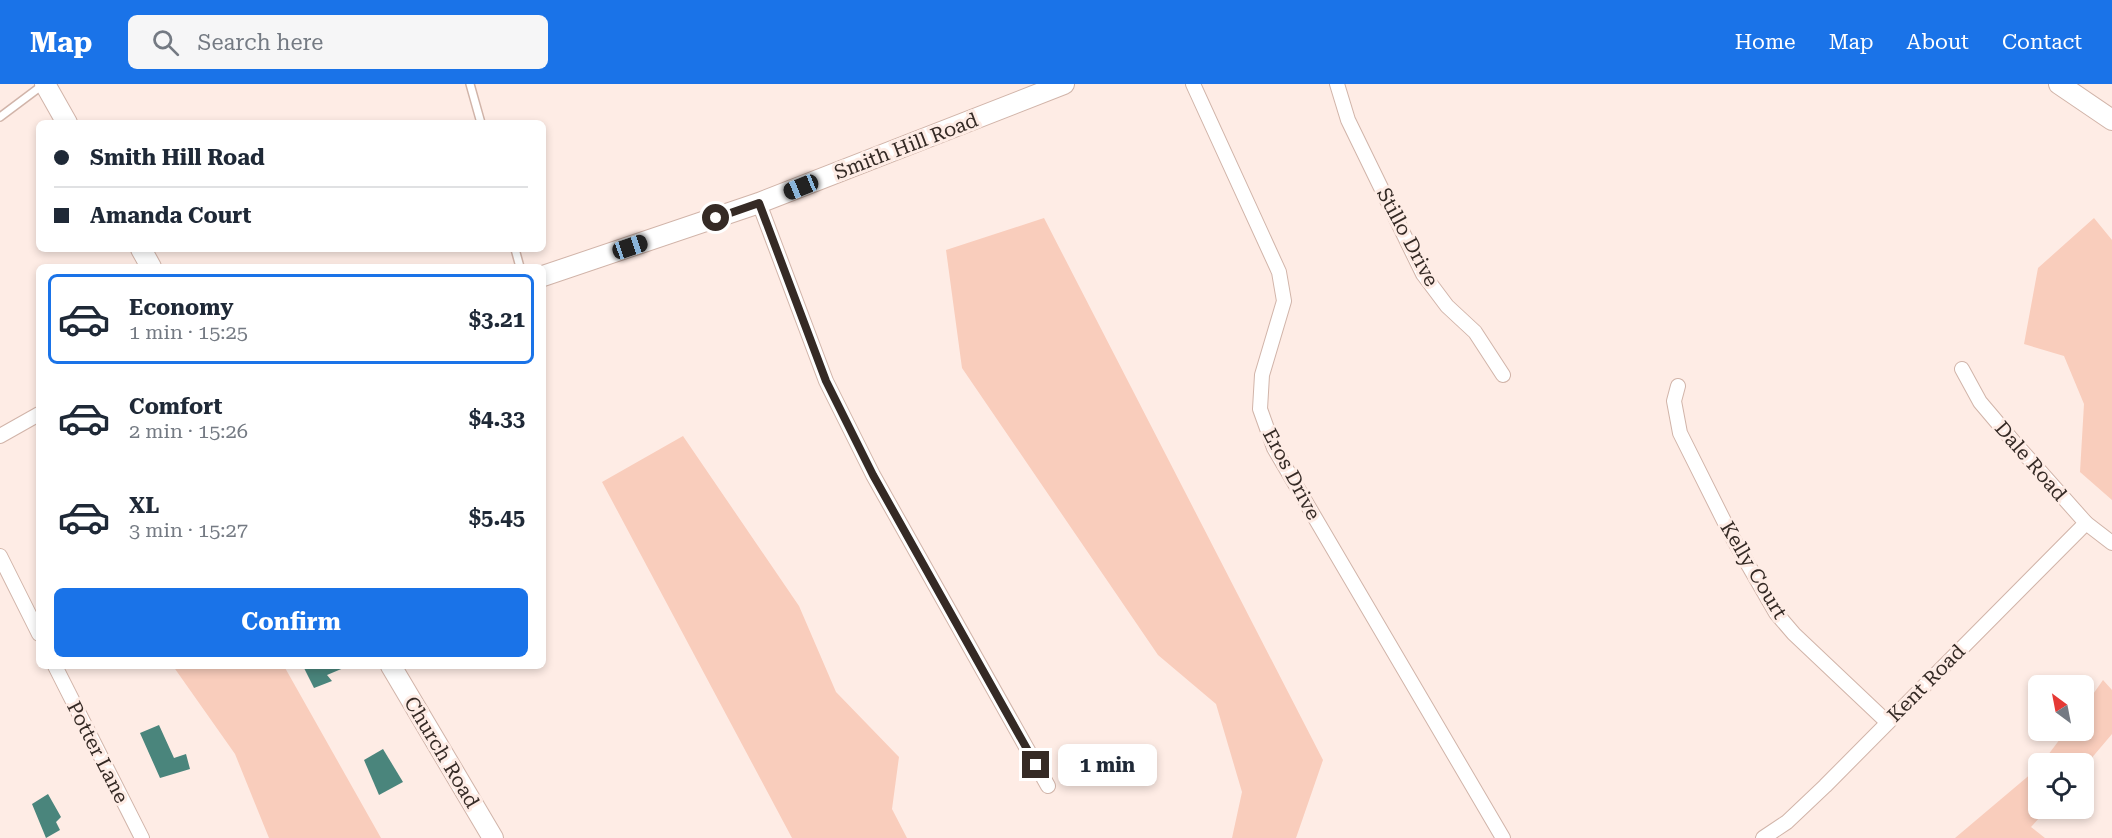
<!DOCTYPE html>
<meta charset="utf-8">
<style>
body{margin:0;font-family:"Roboto Serif",serif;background:#f6f6f7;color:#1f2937;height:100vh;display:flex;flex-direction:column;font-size:22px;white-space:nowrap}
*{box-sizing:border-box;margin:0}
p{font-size:20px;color:#747a83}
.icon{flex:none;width:33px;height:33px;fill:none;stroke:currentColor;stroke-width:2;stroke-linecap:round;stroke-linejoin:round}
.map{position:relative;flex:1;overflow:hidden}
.panel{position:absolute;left:36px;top:180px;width:510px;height:405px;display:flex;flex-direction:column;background:#fff;border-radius:9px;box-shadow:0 3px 9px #0003}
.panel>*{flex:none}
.hud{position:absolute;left:36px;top:36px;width:510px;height:132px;border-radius:9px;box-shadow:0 3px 9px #0003;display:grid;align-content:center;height:132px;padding:0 18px;background:#fff}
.needle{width:39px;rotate:328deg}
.tools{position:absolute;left:2028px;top:591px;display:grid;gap:12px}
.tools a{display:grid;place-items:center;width:66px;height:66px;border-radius:9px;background:#fff;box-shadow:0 3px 9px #0003;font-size:30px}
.end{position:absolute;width:27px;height:27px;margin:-14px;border:8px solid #352a25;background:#fff;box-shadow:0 0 0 3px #fff}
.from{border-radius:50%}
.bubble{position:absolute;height:42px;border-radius:9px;background:#fff;box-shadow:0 3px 9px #0003;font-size:20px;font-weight:700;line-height:42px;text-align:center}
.car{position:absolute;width:18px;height:36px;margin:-18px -9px;border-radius:8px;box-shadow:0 0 4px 2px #0007;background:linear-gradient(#222 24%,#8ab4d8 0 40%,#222 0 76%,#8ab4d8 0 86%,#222 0)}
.hud b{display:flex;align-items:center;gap:21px;height:57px;font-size:22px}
.hud b+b{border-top:2px solid #e0e1e3}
.hud i{width:15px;height:15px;background:#1f2937}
ul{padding:10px 0 0;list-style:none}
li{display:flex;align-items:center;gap:18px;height:90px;margin:0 12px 9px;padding:0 6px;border:3px solid transparent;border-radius:9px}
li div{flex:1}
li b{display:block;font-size:22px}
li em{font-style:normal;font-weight:700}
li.current{border-color:#1a73e8}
li>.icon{width:54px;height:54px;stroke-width:1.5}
.cta{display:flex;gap:12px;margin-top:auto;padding:12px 18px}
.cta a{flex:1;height:69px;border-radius:9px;background:#1a73e8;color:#fff;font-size:24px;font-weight:700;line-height:69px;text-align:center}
header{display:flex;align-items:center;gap:36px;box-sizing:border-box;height:84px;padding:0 30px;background:#1a73e8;color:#fff}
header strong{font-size:28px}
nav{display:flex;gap:33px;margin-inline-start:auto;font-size:21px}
.search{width:420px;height:54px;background:#f6f6f7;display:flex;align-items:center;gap:15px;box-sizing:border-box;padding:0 21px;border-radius:9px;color:#747a83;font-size:22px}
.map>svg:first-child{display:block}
.green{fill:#f9cdbc}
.building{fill:#4a857c}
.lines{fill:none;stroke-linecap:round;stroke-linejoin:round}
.lane-casing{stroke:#d1b4a9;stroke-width:10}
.street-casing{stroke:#d1b4a9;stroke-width:16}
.secondary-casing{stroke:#d1b4a9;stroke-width:22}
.lane{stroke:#fff;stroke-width:7}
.street{stroke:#fff;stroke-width:14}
.secondary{stroke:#fff;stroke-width:20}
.route{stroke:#352a25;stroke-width:8}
.labels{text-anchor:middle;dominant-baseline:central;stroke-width:6;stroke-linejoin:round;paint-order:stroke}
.street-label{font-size:20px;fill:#352a25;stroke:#feece5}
</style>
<header>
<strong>Map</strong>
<div class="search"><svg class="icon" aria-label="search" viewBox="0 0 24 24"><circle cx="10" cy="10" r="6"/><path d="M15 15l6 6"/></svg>Search here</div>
<nav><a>Home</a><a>Map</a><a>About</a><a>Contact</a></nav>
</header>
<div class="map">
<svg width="2112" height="754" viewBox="0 0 2112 754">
<rect width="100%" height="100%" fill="#feece5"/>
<!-- green -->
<g class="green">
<polygon points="1044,134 1323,676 1296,754 1232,754 1242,708 1216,620 1158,571 962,284 946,166"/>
<polygon points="2094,134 2112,156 2112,416 2080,388 2084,320 2064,272 2024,260 2038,184"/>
<polygon points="683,352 799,522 836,608 899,673 892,725 907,754 792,754 602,398"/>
<polygon points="173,582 284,582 381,754 269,754 235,670"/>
<polygon points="2103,596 2112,606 2112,650 2084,683 2084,680 2042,679 2066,647 2084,646 2084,623"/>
<polygon points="2038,684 2038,724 2047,725 2031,743 2045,754 1955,754"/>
</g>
<!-- building -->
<g class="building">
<polygon points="303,582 346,582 346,583 327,591 332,597 314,604"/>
<polygon points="159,641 174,674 186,670 190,685 160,694 140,649"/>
<polygon points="383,665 403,698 379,711 364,676"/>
<polygon points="48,710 61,733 56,738 60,746 46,754 32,720"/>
</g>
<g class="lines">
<defs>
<g id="lane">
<polyline points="470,0 481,39"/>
<polyline points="0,33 44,0"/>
<polyline points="515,165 520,183"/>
</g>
<g id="street">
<polyline points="1193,0 1279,188 1284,217 1262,291 1260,325 1274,364 1503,754"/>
<polyline points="1337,0 1348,36 1423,190 1447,222 1475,248 1503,291"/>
<polyline points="759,119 826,297 873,391 1048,702"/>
<polyline points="1962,285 1980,318 2013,357 2086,439 2112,459"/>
<polyline points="1678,302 1674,317 1680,349 1731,451 1776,529 1794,550 1887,638"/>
<polyline points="0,352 39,330"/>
<polyline points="0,472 39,550"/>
<polyline points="55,582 142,754"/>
<polyline points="1763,754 1787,738 1825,702 2086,439"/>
</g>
<g id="secondary">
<polyline points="45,0 67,39"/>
<polyline points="2059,0 2112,36"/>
<polyline points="141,165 151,183"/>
<polyline points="543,192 759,119 1064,0"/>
<polyline points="391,582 493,754"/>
</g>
</defs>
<!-- lane casing -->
<use href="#lane" class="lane-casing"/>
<!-- street casing -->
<use href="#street" class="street-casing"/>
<!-- secondary casing -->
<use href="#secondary" class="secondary-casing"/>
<!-- lane -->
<use href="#lane" class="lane"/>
<!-- street -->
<use href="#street" class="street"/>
<!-- secondary -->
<use href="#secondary" class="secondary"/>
</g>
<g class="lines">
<!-- route -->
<polyline class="route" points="716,134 759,119 826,297 873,391 1036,681"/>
</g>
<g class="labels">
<!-- street labels -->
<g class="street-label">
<text transform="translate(906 62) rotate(-21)">Smith Hill Road</text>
<text transform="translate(1408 153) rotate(62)">Stillo Drive</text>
<text transform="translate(2031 377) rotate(49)">Dale Road</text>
<text transform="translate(1292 390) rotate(62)">Eros Drive</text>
<text transform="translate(1754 486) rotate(59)">Kelly Court</text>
<text transform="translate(1926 599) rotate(-45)">Kent Road</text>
<text transform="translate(98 668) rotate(63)">Potter Lane</text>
<text transform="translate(442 668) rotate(59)">Church Road</text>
</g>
</g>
</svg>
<div class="tools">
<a><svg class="needle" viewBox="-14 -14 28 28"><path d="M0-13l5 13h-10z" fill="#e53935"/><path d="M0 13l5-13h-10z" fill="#747a83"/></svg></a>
<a><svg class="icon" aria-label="locate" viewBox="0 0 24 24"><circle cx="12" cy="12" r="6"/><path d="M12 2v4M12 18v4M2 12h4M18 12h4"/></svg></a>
</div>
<i class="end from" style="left:716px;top:134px"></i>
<i class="end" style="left:1036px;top:681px"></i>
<div class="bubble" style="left:1058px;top:660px;width:99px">1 min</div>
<i class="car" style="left:801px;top:103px;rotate:248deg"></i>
<i class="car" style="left:630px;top:163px;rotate:71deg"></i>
<div class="hud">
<b><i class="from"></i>Smith Hill Road</b>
<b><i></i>Amanda Court</b>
</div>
<section class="panel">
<ul>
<li class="current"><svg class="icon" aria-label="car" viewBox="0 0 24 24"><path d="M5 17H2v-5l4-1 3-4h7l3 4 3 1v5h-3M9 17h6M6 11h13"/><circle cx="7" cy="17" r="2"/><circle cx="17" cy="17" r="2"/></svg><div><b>Economy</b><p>1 min · 15:25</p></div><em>$3.21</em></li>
<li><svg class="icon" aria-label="car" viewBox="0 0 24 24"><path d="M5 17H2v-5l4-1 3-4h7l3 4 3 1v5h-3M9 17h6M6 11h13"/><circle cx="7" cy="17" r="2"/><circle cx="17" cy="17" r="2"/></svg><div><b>Comfort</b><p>2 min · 15:26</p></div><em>$4.33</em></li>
<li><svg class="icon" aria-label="car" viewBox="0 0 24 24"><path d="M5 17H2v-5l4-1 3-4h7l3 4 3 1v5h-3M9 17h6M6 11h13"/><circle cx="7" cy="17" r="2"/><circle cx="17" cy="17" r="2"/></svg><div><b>XL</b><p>3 min · 15:27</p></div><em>$5.45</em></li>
</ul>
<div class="cta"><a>Confirm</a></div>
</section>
</div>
